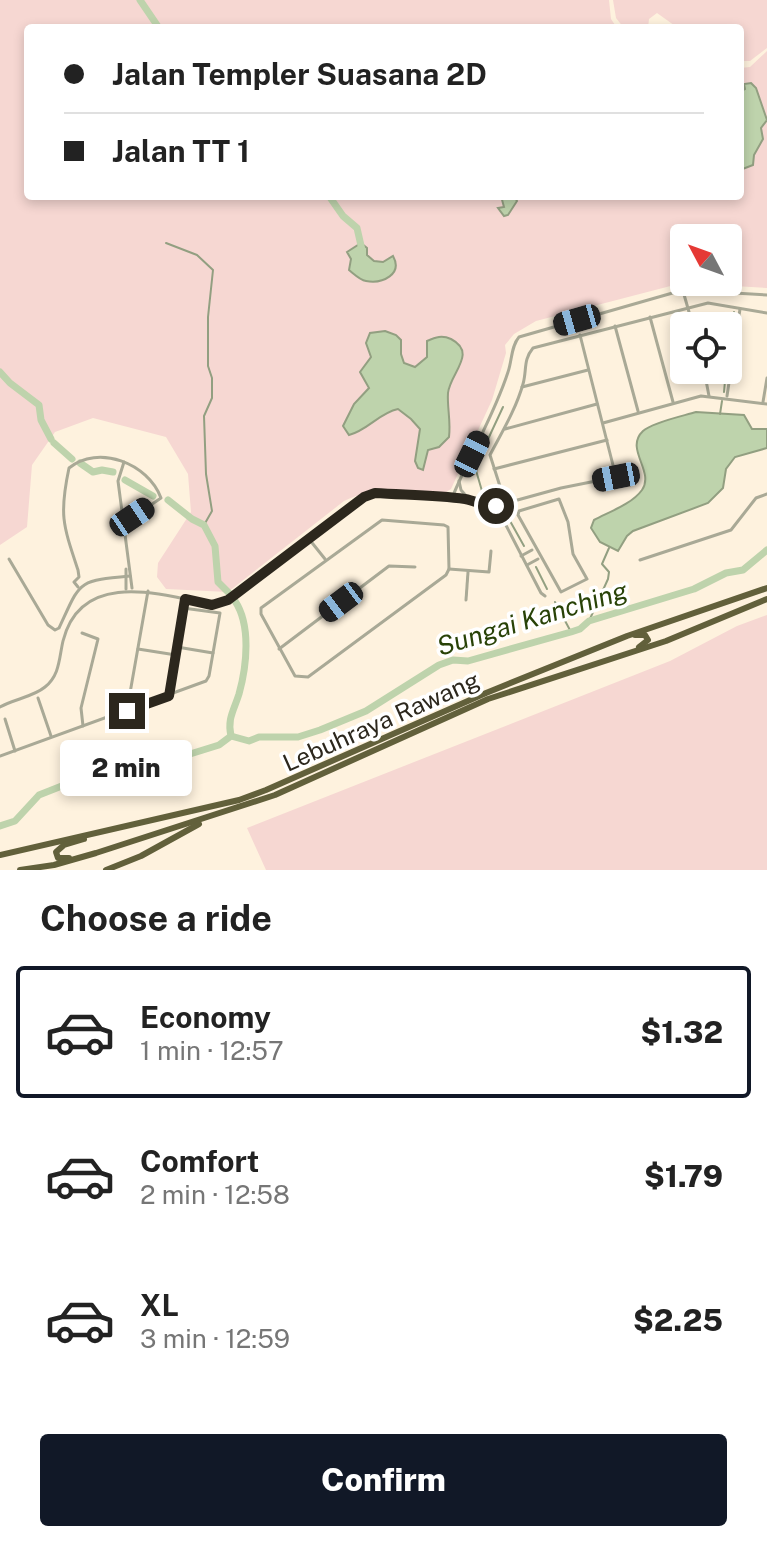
<!DOCTYPE html>
<meta charset="utf-8">
<style>
body{margin:0;font-family:"Public Sans",sans-serif;background:#f6f6f6;color:#222;height:100vh;display:flex;flex-direction:column;font-size:30px;white-space:nowrap}
*{box-sizing:border-box;margin:0}
p{font-size:26px;color:#767676}
.icon{flex:none;width:44px;height:44px;fill:none;stroke:currentColor;stroke-width:2;stroke-linecap:round;stroke-linejoin:round}
.map{position:relative;height:870px;overflow:hidden}
.panel{display:flex;flex-direction:column;background:#fff;flex:1}
.panel>*{flex:none}
.guide{position:absolute;left:24px;top:24px;width:720px;height:176px;border-radius:8px;box-shadow:0 4px 12px #0003;display:grid;align-content:center;height:176px;padding:0 40px;background:#fff}
.needle{width:52px;rotate:311deg}
.controls{position:absolute;left:670px;top:224px;display:grid;gap:16px}
.controls a{display:grid;place-items:center;width:72px;height:72px;border-radius:8px;background:#fff;box-shadow:0 4px 12px #0003;font-size:40px}
.end{position:absolute;width:36px;height:36px;margin:-18px;border:10px solid #2c271d;background:#fff;box-shadow:0 0 0 4px #fff}
.from{border-radius:50%}
.bubble{position:absolute;height:56px;border-radius:8px;background:#fff;box-shadow:0 4px 12px #0003;font-size:26px;font-weight:800;line-height:56px;text-align:center}
.car{position:absolute;width:24px;height:48px;margin:-24px -12px;border-radius:10px;box-shadow:0 0 6px 2px #0007;background:linear-gradient(#222 24%,#8ab4d8 0 40%,#222 0 76%,#8ab4d8 0 86%,#222 0)}
.guide b{display:flex;align-items:center;gap:28px;height:76px;font-size:30px}
.guide b+b{border-top:2px solid #e0e0e0}
.guide i{width:20px;height:20px;background:#222}
ul{padding:0;list-style:none}
li{display:flex;align-items:center;gap:24px;height:132px;margin:0 16px 12px;padding:0 24px;border:4px solid transparent;border-radius:8px}
li div{flex:1}
li b{display:block;font-size:30px}
li em{font-style:normal;font-weight:800}
li.current{border-color:#111827}
li>.icon{width:72px;height:72px;stroke-width:1.5}
h2{padding:0 40px;font-size:36px;line-height:96px}
.cta{display:flex;gap:16px;margin-top:auto;padding:16px 40px}
.cta a{flex:1;height:92px;border-radius:8px;background:#111827;color:#fff;font-size:32px;font-weight:800;line-height:92px;text-align:center}
.map>svg:first-child{display:block}
.green{fill:#f6d7d2;fill-rule:evenodd}
.water{fill:#bed3ac;stroke:#929f81;stroke-width:2}
.lines{fill:none;stroke-linecap:round;stroke-linejoin:round}
.stream{stroke:#929f81;stroke-width:2}
.river{stroke:#bed3ac;stroke-width:7}
.minor{stroke:#a9a996;stroke-width:3}
.trunk{stroke:#62603b;stroke-width:6}
.route{stroke:#2c271d;stroke-width:10}
.labels{text-anchor:middle;dominant-baseline:central;stroke-width:7;stroke-linejoin:round;paint-order:stroke}
.street-label{font-size:24px;fill:#2c271d;stroke:#fff}
.water-label{font-size:26px;font-style:italic;fill:#284207;stroke:#fff}
</style>
<div class="map">
<svg width="767" height="870" viewBox="0 0 767 870">
<rect width="100%" height="100%" fill="#fef2de"/>
<!-- green -->
<g class="green">
<path d="M0,0H609L611,19L617,28H28V196H740V68L750,67L767,51V288L682,283L536,321L514,334L505,345L506,353L492,400L451,489L443,494C407,492 377,485 344,501L228,592L166,589L157,577L158,563L191,512L188,474L166,437L93,418L55,432L32,465L27,527L0,545ZM684,238H728V282H684Z"/>
<polygon points="613,0 767,0 767,48 750,61 740,61 740,28 678,28 657,13 649,19 648,28 624,28 616,18"/>
<polygon points="767,615 767,870 266,870 247,828 670,661 737,626"/>
</g>
<!-- water -->
<g class="water">
<polygon points="751,83 756,88 767,120 761,128 763,139 754,155 753,165 740,170 740,92 745,89 744,84"/>
<polygon points="501,196 514,196 517,201 508,215 504,216 498,208 504,207"/>
<path d="M361,243L367,248V255L374,261L383,262L393,256C403,274 383,284 366,281C360,280 354,274 349,270L351,259L347,252Z"/>
<path d="M385,331L396,335L401,340V354L404,363L415,367L427,357V341C436,337 442,335 451,339C478,353 450,373 448,393C447,407 451,422 449,437L439,447L428,450L423,470L418,468L415,461L420,429L411,419L398,409C379,413 368,430 349,435L343,426L354,404L369,388L360,372L371,357L366,343L370,333Z"/>
<path d="M696,412L744,415L752,429H767V448L735,457L726,469L723,488L708,503L633,531L627,536L618,551L600,542L591,528L594,520C609,512 632,504 642,490C655,471 624,449 643,431C653,422 683,416 696,412Z"/>
</g>
<g class="lines">
<!-- stream -->
<g class="stream">
<polyline points="166,243 197,255 213,270 208,317 208,366 212,378 212,398 204,416 206,474 212,511 204,525"/>
<polyline points="728,357 734,312"/>
<polyline points="724,392 726,370"/>
<polyline points="720,414 722,401"/>
<polyline points="499,500 482,491 475,467 503,407"/>
<polyline points="505,512 524,546"/>
<polyline points="536,567 547,589"/>
<polyline points="555,602 571,632"/>
<polyline points="589,621 608,579 609,572 602,564 609,548"/>
</g>
<!-- river -->
<g class="river">
<polyline points="140,0 159,28"/>
<polyline points="329,196 343,216 357,228 362,250"/>
<polyline points="0,372 10,383 39,405 41,420 51,439"/>
<polyline points="54,443 72,459"/>
<polyline points="80,463 93,472 102,470 113,472"/>
<polyline points="125,480 153,496"/>
<polyline points="168,500 192,519 204,525 215,546 218,582 230,594"/>
<path d="M231,736C227,719 234,710 239,694C247,665 251,625 235,601"/>
<polyline points="0,826 15,821 39,795 135,757 174,759 219,745 231,736 249,741 259,737 298,737 320,730 366,711 439,665 453,660 468,661 571,632 580,629 589,621 694,589 726,573 743,570 767,550"/>
</g>
<!-- minor -->
<g class="minor">
<polyline points="683,291 693,326"/>
<polyline points="650,317 673,402"/>
<polyline points="615,326 638,411"/>
<polyline points="704,370 709,396"/>
<polyline points="522,387 588,370"/>
<polyline points="727,396 740,309"/>
<polyline points="763,402 767,378"/>
<polyline points="603,423 701,396 767,404"/>
<polyline points="505,429 597,404"/>
<polyline points="124,462 118,481 132,588"/>
<polyline points="494,469 607,440"/>
<polyline points="459,481 461,490 468,498"/>
<path d="M452,498C469,456 494,416 508,372C512,361 511,346 519,337L683,290L767,295"/>
<polygon points="559,499 568,522 573,554 587,579 561,592 518,515 519,511"/>
<path d="M505,502L490,455C502,432 516,409 523,384C527,370 523,360 533,348L708,303L767,313"/>
<polyline points="496,506 541,593 545,596"/>
<polygon points="382,520 444,525 448,527 449,569 446,575 308,677 295,676 261,614 261,608"/>
<polyline points="309,539 325,559"/>
<polyline points="521,556 532,550"/>
<path d="M9,559L48,625L55,630L59,628C81,581 76,581 130,576"/>
<polyline points="640,560 731,530 756,498 767,494"/>
<polyline points="527,565 538,559"/>
<polyline points="126,569 126,589"/>
<polyline points="449,569 489,572 491,551"/>
<path d="M78,587L74,582L79,577L78,570C63,525 59,515 69,468C98,444 148,463 161,498L123,524"/>
<polyline points="466,600 468,572"/>
<polyline points="82,633 98,639 81,708 83,726"/>
<polyline points="177,647 213,653"/>
<polyline points="138,649 176,655"/>
<polyline points="279,649 389,566 415,567"/>
<polyline points="169,696 185,599"/>
<polyline points="38,698 51,736"/>
<path d="M0,707C14,699 33,697 45,687C60,675 59,658 63,641C81,569 161,594 212,605L221,604L364,497L375,493C405,495 436,495 465,499C477,501 484,507 496,506L561,488L616,477L580,335"/>
<polyline points="127,710 148,591"/>
<polyline points="5,719 15,751"/>
<polyline points="0,756 206,681 209,676 220,613 183,608"/>
</g>
<!-- trunk -->
<g class="trunk">
<polyline points="635,635 645,635 648,640 639,647"/>
<polyline points="0,855 239,800 266,790 486,693 627,636 767,588"/>
<polyline points="69,858 58,858 56,852 64,845 84,839"/>
<polyline points="20,870 54,865 96,853 275,795 488,699 666,641 767,599"/>
<polyline points="106,870 141,856 199,824"/>
</g>
</g>
<g class="lines">
<!-- route -->
<path class="route" d="M127,711L169,696L185,599L212,605L228,600L364,497L375,493C405,495 436,495 465,499C477,501 484,507 496,506"/>
</g>
<g class="labels">
<!-- street labels -->
<g class="street-label">
<text transform="translate(381 721) rotate(-24)">Lebuhraya Rawang</text>
</g>
<!-- water labels -->
<g class="water-label">
<text transform="translate(532 618) rotate(-17)">Sungai Kanching</text>
</g>
</g>
</svg>
<div class="controls">
<a><svg class="needle" viewBox="-14 -14 28 28"><path d="M0-13l5 13h-10z" fill="#e53935"/><path d="M0 13l5-13h-10z" fill="#767676"/></svg></a>
<a><svg class="icon" aria-label="locate" viewBox="0 0 24 24"><circle cx="12" cy="12" r="6"/><path d="M12 2v4M12 18v4M2 12h4M18 12h4"/></svg></a>
</div>
<i class="end from" style="left:496px;top:506px"></i>
<i class="end" style="left:127px;top:711px"></i>
<div class="bubble" style="left:60px;top:740px;width:132px">2 min</div>
<i class="car" style="left:577px;top:320px;rotate:254deg"></i>
<i class="car" style="left:472px;top:454px;rotate:26deg"></i>
<i class="car" style="left:616px;top:477px;rotate:259deg"></i>
<i class="car" style="left:132px;top:517px;rotate:56deg"></i>
<i class="car" style="left:341px;top:602px;rotate:233deg"></i>
<div class="guide">
<b><i class="from"></i>Jalan Templer Suasana 2D</b>
<b><i></i>Jalan TT 1</b>
</div>
</div>
<section class="panel">
<h2>Choose a ride</h2>
<ul>
<li class="current"><svg class="icon" aria-label="car" viewBox="0 0 24 24"><path d="M5 17H2v-5l4-1 3-4h7l3 4 3 1v5h-3M9 17h6M6 11h13"/><circle cx="7" cy="17" r="2"/><circle cx="17" cy="17" r="2"/></svg><div><b>Economy</b><p>1 min · 12:57</p></div><em>$1.32</em></li>
<li><svg class="icon" aria-label="car" viewBox="0 0 24 24"><path d="M5 17H2v-5l4-1 3-4h7l3 4 3 1v5h-3M9 17h6M6 11h13"/><circle cx="7" cy="17" r="2"/><circle cx="17" cy="17" r="2"/></svg><div><b>Comfort</b><p>2 min · 12:58</p></div><em>$1.79</em></li>
<li><svg class="icon" aria-label="car" viewBox="0 0 24 24"><path d="M5 17H2v-5l4-1 3-4h7l3 4 3 1v5h-3M9 17h6M6 11h13"/><circle cx="7" cy="17" r="2"/><circle cx="17" cy="17" r="2"/></svg><div><b>XL</b><p>3 min · 12:59</p></div><em>$2.25</em></li>
</ul>
<div class="cta"><a>Confirm</a></div>
</section>
